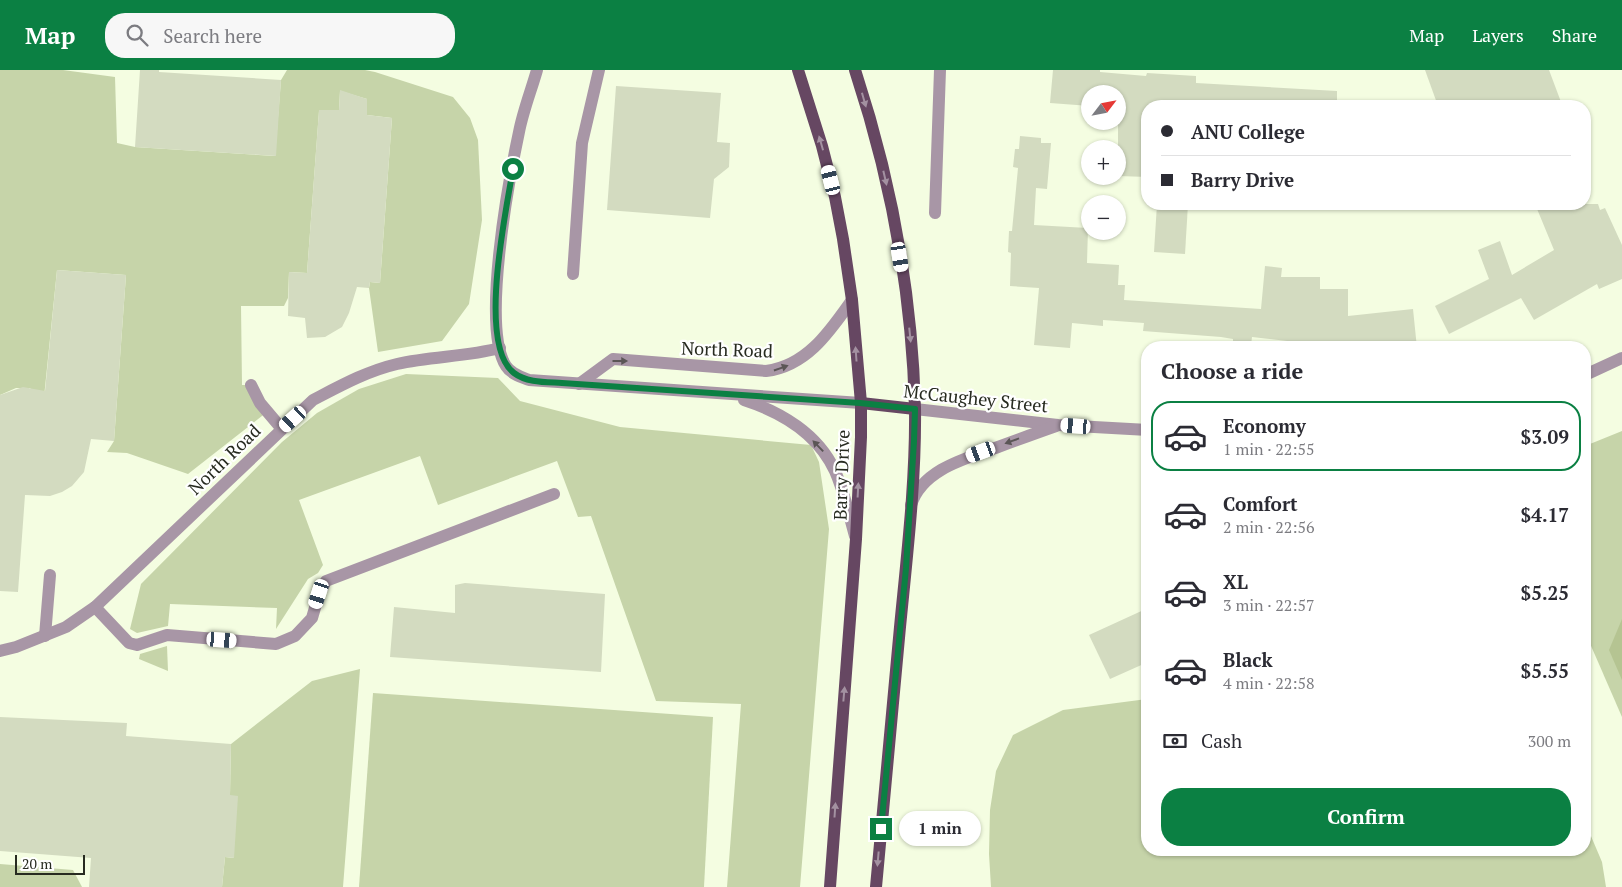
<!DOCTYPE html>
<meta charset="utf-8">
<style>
body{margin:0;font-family:"PT Serif",serif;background:#f7f7f7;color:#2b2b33;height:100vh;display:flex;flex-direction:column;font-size:19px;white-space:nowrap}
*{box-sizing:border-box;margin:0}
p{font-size:16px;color:#7c7c81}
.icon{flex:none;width:28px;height:28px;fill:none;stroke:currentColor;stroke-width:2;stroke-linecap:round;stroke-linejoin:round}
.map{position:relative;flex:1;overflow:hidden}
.panel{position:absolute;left:1141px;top:271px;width:450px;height:515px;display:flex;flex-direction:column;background:#fff;border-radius:20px;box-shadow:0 1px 4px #0004}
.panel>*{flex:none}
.guide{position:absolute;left:1141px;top:30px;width:450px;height:110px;border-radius:20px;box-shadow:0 1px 4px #0004;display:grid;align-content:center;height:110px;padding:0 20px;background:#fff}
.needle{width:32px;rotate:58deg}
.tools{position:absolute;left:1081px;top:15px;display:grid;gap:10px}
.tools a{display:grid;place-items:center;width:45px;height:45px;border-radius:50%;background:#fff;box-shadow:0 1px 4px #0004;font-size:25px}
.scale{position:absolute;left:15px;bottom:12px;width:70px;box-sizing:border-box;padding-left:5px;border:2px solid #272b20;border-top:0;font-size:14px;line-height:18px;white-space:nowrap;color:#272b20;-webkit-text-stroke:4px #fff;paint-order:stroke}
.end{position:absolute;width:22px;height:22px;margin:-11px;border:6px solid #0b8043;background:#fff;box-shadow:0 0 0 2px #fff}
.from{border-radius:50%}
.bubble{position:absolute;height:35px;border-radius:18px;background:#fff;box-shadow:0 1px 4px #0004;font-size:16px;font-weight:600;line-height:35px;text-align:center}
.car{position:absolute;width:15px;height:30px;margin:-15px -8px;border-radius:6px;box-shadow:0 0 4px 1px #0007;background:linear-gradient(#fff 24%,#345 0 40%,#fff 0 76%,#345 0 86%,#fff 0)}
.guide b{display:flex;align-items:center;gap:18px;height:48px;font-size:19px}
.guide b+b{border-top:1px solid #e1e1e2}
.guide i{width:12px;height:12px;background:#2b2b33}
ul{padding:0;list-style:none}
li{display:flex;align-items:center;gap:15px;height:70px;margin:0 10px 8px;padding:0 10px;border:2px solid transparent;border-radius:20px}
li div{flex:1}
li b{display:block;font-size:19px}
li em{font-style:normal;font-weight:600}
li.selected{border-color:#0b8043}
li>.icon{width:45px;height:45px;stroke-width:1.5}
h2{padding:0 20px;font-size:22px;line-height:60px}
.pay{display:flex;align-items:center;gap:12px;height:55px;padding:0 20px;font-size:19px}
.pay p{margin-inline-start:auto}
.action{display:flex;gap:10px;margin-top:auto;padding:10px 20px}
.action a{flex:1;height:58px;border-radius:20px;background:#0b8043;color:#fff;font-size:20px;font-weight:600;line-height:58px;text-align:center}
header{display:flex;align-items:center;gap:30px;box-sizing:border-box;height:70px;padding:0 25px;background:#0b8043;color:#fff}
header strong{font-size:24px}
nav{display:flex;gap:28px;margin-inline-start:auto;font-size:18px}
.search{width:350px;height:45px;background:#f7f7f7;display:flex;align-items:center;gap:12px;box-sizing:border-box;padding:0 18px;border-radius:20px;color:#7c7c81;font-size:19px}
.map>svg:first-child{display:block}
.green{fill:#c6d4a9}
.forest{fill:#b5c492}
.building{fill:#d3dbc0}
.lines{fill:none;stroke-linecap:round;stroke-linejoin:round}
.minor{stroke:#a896a6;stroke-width:12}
.major{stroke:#664762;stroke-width:12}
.oneway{fill:#a391a1}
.oneway2{fill:#5b5656}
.route{stroke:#0b8043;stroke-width:6}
.labels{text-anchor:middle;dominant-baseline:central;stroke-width:4.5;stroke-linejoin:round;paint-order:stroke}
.street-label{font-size:18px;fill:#272b20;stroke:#fff}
</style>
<header>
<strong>Map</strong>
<div class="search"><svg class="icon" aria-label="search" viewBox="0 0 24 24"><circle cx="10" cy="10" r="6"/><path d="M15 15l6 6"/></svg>Search here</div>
<nav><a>Map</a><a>Layers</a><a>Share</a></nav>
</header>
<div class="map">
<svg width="1622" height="817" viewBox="0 0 1622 817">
<rect width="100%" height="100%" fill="#f4fde1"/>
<!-- green -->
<g class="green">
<polygon points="0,0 63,0 115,7 117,73 135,77 275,86 281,10 287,0 365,0 375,2 453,27 470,48 478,70 482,150 469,234 442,271 378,282 369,218 370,212 380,213 392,48 367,45 367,29 340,21 339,40 319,41 307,203 289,202 288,228 284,236 241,236 242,315 251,315 267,342 188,404 127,383 107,382 114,371 126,205 57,200 43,337 30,318 16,318 0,325"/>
<polygon points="406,304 498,308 520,331 620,357 811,375 819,392 829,459 800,817 727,817 741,634 656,631 591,446 578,447 557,391 438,435 420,386 299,430 323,495 318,503 308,509 276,559 277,538 170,534 168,556 137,563 130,559 141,514 282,372 317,343 359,319"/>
<polygon points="1622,361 1622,647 1585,562 1585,376"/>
<polygon points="167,576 168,601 139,589 140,584"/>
<polygon points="360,599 343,817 222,817 225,787 234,788 230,725 231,674 312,611"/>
<polygon points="373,623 713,647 704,817 359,817"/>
<polygon points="1147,629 1148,780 1585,780 1585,752 1602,792 1606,817 991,817 989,784 990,740 996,701 1013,665 1063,640"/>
<polygon points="0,794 73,800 82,817 0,817"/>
</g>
<!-- forest -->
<polygon class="forest" points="1622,549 1622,610 1609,580"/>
<!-- building -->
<g class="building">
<polygon points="140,0 159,0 159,2 281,10 276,86 135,77"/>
<polygon points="1053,0 1100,0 1100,2 1146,6 1147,3 1196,6 1196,13 1337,21 1337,36 1148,36 1148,107 1118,106 1118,24 1090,24 1090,36 1050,33"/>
<polygon points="1425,0 1549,0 1561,32 1548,36 1438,36"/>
<polygon points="616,16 721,23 717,72 730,73 729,97 714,109 710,148 607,140"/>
<polygon points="340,20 367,29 367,45 392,48 380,213 370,212 369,218 357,217 349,243 342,257 325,267 307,268 305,248 288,246 289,202 307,203 319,40 339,40"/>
<polygon points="1020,66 1041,68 1041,73 1051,73 1047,119 1036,118 1034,155 1088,158 1087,193 1119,195 1118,215 1125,215 1124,230 1261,239 1265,196 1282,198 1281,207 1320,207 1320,219 1348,219 1348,246 1413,239 1417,278 1287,275 1287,271 1252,267 1251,275 1233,274 1233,269 1221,267 1143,261 1144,253 1103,250 1103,256 1072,253 1070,278 1034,275 1039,218 1010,216 1011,183 1008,182 1009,161 1012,161 1018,98 1013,97 1015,79 1019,79"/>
<polygon points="1157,134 1188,134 1185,184 1154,182"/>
<polygon points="1535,134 1598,134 1600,140 1605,138 1622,175 1622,209 1599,219 1597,214 1534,250 1521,228 1449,264 1435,236 1489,209 1478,180 1500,171 1512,205 1554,180"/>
<polygon points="57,200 126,205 114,371 91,369 84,402 72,416 62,422 50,426 25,425 18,522 0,521 0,325 23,317 45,321"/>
<polygon points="465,513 605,524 601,602 390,587 394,537 455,543 455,515"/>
<polygon points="1148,538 1148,592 1110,609 1089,565"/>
<polygon points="0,647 127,653 126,666 231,674 230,725 238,726 234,788 225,787 222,817 89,817 91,788 0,781"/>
</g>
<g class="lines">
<!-- minor -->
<g class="minor">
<path d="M537,0C531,21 523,41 519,62C509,109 481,258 506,296C511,304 521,307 529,310L861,333"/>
<polyline points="935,143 940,0"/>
<polyline points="573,204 582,73 599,0"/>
<polyline points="1585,305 1622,288"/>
<path d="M579,314L613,289L766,301C807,296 830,261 852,230"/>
<polyline points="251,315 260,333 282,359"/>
<path d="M744,330C781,342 818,364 835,401C844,421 849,445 855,466"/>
<polyline points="915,339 1058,355 1148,360"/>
<path d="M911,435C922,399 967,388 998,377C1017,370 1036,363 1056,356"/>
<polyline points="95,537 129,573 137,575 167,565 276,574 295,566 312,548 319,524 326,511 554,424"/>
<polyline points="45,566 50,505"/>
<path d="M0,581L16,577L66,557L95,537L313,330C340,316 367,301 397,294C431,286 466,287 500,278"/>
</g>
<!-- major -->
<g class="major">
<polyline points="798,0 822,76 835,127 843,169 852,230 861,333 861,367 856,469 830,817"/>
<path d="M855,0C891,109 912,223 915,338C916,410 907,485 900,557C892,644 884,730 876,817"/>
<polyline points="861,333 915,339"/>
</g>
</g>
<!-- one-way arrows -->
<defs><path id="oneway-solid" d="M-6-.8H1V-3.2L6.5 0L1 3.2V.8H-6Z" transform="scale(1.25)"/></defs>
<g class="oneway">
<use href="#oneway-solid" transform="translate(864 30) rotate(74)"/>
<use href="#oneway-solid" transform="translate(821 73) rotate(-106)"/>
<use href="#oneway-solid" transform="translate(885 108) rotate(77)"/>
<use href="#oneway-solid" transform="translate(910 265) rotate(84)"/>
<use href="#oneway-solid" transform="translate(856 284) rotate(-94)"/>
<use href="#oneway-solid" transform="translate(858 420) rotate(-87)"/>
<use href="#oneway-solid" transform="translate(844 624) rotate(-85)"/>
<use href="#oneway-solid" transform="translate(835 740) rotate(-86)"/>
<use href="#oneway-solid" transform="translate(878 789) rotate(95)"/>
</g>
<g class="oneway2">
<use href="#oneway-solid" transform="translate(620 291)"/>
<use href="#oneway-solid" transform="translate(781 298) rotate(-19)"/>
<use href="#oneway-solid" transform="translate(1012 371) rotate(160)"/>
<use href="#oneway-solid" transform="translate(818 376) rotate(-134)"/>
</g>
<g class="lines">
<!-- route -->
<path class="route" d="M513,99C506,141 477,275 514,303C527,313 547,312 562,313L860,333L915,339L914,371L906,498L881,759"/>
</g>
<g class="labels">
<!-- street labels -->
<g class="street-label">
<text transform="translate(727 279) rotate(2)">North Road</text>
<text transform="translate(976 328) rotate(6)">McCaughey Street</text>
<text transform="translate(224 389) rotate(-44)">North Road</text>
<text transform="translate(841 405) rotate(-88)">Barry Drive</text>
</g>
</g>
</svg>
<div class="tools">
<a><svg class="needle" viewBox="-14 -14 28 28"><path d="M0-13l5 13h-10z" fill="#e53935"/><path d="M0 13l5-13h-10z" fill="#7c7c81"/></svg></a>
<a>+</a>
<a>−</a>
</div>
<div class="scale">20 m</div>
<i class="end from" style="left:513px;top:99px"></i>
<i class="end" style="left:881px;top:759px"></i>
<div class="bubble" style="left:899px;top:741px;width:82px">1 min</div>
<i class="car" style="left:831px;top:110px;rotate:346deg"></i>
<i class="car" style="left:900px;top:187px;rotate:171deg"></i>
<i class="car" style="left:293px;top:349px;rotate:228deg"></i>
<i class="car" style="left:1076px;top:356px;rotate:274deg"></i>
<i class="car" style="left:981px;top:382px;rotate:250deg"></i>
<i class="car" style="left:319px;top:524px;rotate:198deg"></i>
<i class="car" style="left:222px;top:570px;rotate:94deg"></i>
<div class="guide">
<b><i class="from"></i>ANU College</b>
<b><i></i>Barry Drive</b>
</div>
<section class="panel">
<h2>Choose a ride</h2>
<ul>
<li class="selected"><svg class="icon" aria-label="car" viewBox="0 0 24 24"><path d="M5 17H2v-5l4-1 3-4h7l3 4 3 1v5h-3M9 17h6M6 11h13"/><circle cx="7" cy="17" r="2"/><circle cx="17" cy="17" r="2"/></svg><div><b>Economy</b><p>1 min · 22:55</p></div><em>$3.09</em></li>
<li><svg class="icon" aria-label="car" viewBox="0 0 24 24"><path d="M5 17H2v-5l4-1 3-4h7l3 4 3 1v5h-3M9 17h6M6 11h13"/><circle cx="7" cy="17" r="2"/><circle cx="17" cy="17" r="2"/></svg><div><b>Comfort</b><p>2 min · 22:56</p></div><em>$4.17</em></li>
<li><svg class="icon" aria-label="car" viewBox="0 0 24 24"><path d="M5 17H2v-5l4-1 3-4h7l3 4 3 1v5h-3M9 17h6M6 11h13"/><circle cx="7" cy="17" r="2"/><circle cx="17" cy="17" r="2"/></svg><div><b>XL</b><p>3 min · 22:57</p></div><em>$5.25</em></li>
<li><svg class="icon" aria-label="car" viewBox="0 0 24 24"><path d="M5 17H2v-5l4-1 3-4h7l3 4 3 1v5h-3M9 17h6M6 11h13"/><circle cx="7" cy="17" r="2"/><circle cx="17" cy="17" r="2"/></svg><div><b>Black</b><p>4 min · 22:58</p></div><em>$5.55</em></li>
</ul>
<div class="pay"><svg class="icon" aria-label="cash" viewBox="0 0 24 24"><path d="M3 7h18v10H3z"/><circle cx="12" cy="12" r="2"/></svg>Cash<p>300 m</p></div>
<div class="action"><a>Confirm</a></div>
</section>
</div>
